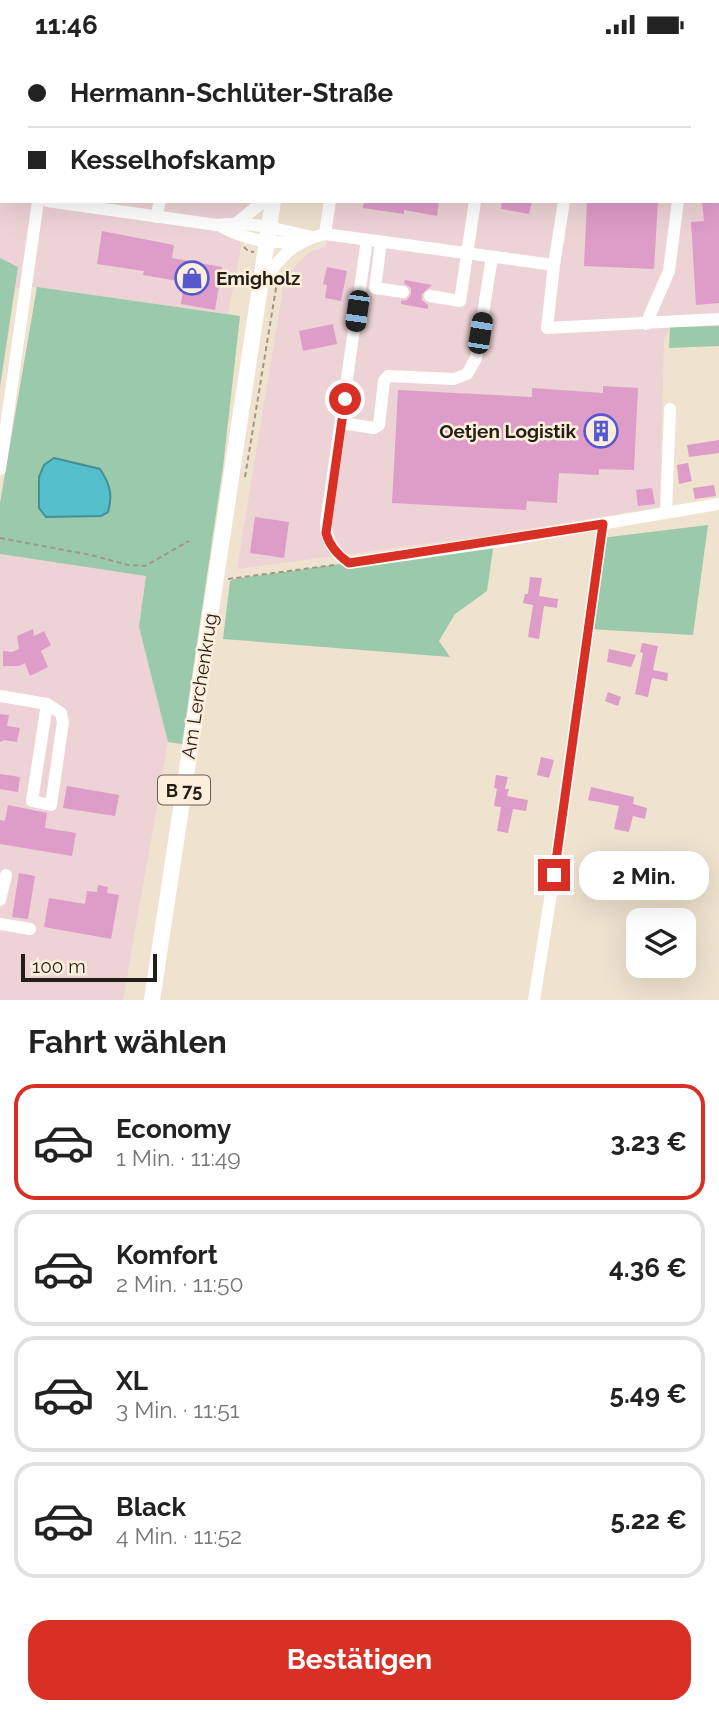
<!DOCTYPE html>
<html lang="de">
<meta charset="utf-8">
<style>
body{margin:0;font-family:Raleway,sans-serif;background:#f2f2f2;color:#222;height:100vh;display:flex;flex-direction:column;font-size:26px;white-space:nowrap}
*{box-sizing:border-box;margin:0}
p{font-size:23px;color:#767676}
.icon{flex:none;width:38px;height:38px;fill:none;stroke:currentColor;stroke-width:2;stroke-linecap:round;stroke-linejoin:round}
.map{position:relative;height:951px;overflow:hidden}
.details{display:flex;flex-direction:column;background:#fff;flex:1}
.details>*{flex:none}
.guide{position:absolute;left:0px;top:0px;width:719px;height:154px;box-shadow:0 7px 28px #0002;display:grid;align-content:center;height:154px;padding:0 28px;background:#fff}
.buttons{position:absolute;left:626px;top:859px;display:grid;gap:14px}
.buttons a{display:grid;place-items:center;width:70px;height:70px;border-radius:14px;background:#fff;box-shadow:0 7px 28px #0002;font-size:35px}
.scale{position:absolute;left:21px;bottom:18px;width:136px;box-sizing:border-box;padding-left:7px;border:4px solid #231e17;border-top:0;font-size:19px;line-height:24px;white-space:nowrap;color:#231e17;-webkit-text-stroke:5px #fdefdc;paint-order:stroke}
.end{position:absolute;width:32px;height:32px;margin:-16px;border:9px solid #d93025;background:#fff;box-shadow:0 0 0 4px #fff}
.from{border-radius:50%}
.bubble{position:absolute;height:49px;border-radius:21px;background:#fff;box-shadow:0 7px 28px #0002;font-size:23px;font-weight:700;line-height:49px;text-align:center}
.car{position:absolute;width:21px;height:42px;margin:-21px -10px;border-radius:9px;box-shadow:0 0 5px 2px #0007;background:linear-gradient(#222 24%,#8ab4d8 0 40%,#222 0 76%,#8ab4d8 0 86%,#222 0)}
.guide b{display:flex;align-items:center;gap:24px;height:66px;font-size:26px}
.guide b+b{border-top:2px solid #e0e0e0}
.guide i{width:18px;height:18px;background:#222}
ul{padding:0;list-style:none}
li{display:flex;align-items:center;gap:21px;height:116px;margin:0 14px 10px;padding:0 14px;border:4px solid #e0e0e0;border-radius:21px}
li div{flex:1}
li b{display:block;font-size:26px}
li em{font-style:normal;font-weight:700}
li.on{border-color:#d93025}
li>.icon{width:63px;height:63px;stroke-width:1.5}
h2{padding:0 28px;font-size:32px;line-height:84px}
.primary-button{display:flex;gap:14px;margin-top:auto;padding:14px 28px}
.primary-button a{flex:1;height:80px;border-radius:21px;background:#d93025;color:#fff;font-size:28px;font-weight:700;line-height:80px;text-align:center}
.status{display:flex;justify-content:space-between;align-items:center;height:49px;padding:0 35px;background:#fff;direction:ltr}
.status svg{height:19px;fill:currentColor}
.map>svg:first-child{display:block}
.industrial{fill:#edd3d5}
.green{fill:#9ac9ab}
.water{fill:#55bfcc;stroke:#468f96;stroke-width:2}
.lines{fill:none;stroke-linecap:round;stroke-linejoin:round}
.stream{stroke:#468f96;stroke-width:2.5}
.building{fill:#de9cc9}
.path{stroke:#a09688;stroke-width:2;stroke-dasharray:5 3.5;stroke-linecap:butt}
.minor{stroke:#fff;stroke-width:12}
.major{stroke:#fff;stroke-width:16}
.rail{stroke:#72695e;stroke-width:2.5}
.route{stroke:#d93025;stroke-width:9}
.labels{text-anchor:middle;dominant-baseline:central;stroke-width:5;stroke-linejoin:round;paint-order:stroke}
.shield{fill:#fdefdc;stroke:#645d52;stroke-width:2}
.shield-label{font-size:18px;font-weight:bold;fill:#231e17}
.poi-label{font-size:19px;font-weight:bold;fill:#231e17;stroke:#fdefdc;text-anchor:start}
.street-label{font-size:19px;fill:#231e17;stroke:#fdefdc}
</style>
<div class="status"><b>11:46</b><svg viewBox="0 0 49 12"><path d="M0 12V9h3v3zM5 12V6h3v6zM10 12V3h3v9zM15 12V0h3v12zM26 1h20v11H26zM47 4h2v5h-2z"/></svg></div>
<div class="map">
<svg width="719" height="951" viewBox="0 0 719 951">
<rect width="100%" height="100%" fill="#efe2cf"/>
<!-- industrial -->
<g class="industrial">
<polygon points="0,0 272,0 2,2 2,152 250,152 228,265 37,238 15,239 0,341"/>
<polygon points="358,0 719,0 358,2"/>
<polygon points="719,72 719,277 670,278 664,291 660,458 492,486 237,520 283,238 293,220 308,204 326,197 334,152 718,152"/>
<polygon points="0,505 146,527 139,578 168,693 123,951 0,951"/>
</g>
<!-- green -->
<g class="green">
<polygon points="0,209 18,218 0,337"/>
<polygon points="37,238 240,267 223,418 182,695 168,693 139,578 146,527 0,505 0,454"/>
<polygon points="719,277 719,297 669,299 670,278"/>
<polygon points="708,476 693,586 589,580 601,489"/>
<polygon points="494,493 487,542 455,565 439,592 450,608 223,590 230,532 234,530"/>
</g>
<!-- water -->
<path class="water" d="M54,409L100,420C110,435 113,446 108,463L101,467L46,468L39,459V428L44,416Z"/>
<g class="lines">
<!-- stream -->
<polyline class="stream" points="718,25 719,24"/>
</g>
<!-- building -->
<g class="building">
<polygon points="364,152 439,152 437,167 404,161 404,165 363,159"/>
<polygon points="502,152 532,152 529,165 501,160"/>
<polygon points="587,152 658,152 654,220 584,217"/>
<polygon points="702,152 719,152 719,254 696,256 691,173 704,172"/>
<polygon points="102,182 174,196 172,209 222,218 215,261 181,255 184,233 143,226 144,222 97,215"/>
<polygon points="327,218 347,222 341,252 325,249 327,236 323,235"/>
<polygon points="405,231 432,236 422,245 422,251 428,256 428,260 401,255 401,252 407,251 411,245 411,239 404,234"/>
<polygon points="333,275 337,295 303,302 299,282"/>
<polygon points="603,337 638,339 634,421 599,420 599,426 559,424 557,454 527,452 526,461 392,454 398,341 532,348 532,339 603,344"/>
<polygon points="719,391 719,404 689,408 687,396"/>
<polygon points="688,414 692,432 679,435 677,416"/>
<polygon points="714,436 716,447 695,450 693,439"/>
<polygon points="652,439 655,455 638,457 636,441"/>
<polygon points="255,468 289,473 284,509 250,504"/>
<polygon points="530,528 542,529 539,547 558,550 557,559 544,557 539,590 528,588 533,556 523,554 525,545 528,545"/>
<polygon points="33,580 34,587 44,582 51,596 41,602 48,618 30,627 25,614 19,617 3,617 3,602 12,603 19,600 17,587"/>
<polygon points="642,594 658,597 653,621 668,624 667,632 652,629 648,648 635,645 643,604 640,603"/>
<polygon points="609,600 636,606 631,618 607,613"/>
<polygon points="608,643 621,648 618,657 605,652"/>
<polygon points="0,665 9,666 7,677 20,679 17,693 4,691 0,693"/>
<polygon points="541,708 554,711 549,729 537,726"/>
<polygon points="0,725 20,728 18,743 0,740"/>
<polygon points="496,726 508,728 505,740 509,740 507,747 528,751 526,762 513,760 508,784 497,782 501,758 494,757 497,740 494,739"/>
<polygon points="67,737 119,746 115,767 63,759"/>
<polygon points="591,738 634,748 633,755 647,759 645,770 633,767 629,783 614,780 619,757 588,751"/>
<polygon points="8,756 47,764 45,779 76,784 72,807 0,795 0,771 5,772"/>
<polygon points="19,824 35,827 28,870 12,868"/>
<polygon points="98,836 108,838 107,844 119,846 111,890 44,878 49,849 85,855 87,842 97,843"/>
</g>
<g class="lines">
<!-- path -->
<g class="path">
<polyline points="718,12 719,11"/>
<polyline points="244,198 248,202 254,203"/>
<polyline points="245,428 277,233"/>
<polyline points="0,489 91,506 128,516 145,517 189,492"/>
<polyline points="228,530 334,516"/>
</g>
<!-- minor -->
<g class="minor">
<polyline points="64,2 65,0"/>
<polyline points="353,2 353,0"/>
<polyline points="2,137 2,142"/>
<path d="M47,152L217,176C250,172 279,180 311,188"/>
<polyline points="156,168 160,152"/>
<polyline points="238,173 264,152"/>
<path d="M218,176C248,192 264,193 298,194"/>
<polyline points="325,185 330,152"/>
<path d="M367,191L326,474C326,491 334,504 349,514L494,493L719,455"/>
<polyline points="381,193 375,239 403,243"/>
<polyline points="554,216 547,279 719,270"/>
<path d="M262,235C281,207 292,193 325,185L554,216L564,152"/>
<polyline points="430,247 460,252 475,152"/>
<polyline points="646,275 669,222 678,152"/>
<polyline points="342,374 374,379 379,376 384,332 388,327 454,330 467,325 476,309 492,208"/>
<polyline points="0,420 38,152"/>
<polyline points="666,463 670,360"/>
<polyline points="0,647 47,655 61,664 63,673 51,756 32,752 47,655"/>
<polyline points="0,851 6,826"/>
<polyline points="0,875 30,880"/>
<polyline points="534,951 554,826 603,475"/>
</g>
<!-- major -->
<g class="major">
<polyline points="295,2 296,0"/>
<polyline points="152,951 273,152"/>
</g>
<!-- rail -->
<polyline class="rail" points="707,2 709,0"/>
</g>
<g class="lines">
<!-- route -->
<path class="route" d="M345,350L326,484C329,496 339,507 349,514L603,475L554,826"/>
</g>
<!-- icons -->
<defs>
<symbol id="shop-ring" viewBox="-11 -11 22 22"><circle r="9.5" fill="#fdefdc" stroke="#5558cf" stroke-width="1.5"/><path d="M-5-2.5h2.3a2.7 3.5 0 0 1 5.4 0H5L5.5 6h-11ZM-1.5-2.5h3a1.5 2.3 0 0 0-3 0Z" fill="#5558cf"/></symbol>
<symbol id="building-ring" viewBox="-11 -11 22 22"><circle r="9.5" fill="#fdefdc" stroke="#5558cf" stroke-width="1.5"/><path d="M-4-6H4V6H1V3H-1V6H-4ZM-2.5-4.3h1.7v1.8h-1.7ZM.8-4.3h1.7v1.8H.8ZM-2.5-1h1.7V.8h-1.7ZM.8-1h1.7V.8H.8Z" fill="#5558cf"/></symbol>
</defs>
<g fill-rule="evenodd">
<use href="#shop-ring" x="173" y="210" width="38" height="38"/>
<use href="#building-ring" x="582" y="363" width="38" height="38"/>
</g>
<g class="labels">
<!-- shield labels -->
<rect class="shield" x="158" y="726.5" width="52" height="29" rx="5"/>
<g class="shield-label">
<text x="184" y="741">B 75</text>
</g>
<!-- poi labels -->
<g class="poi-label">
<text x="216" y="229">Emigholz</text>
<text x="576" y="382" text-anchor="end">Oetjen Logistik</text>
</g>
<!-- street labels -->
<g class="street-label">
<text transform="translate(199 637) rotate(-81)">Am Lerchenkrug</text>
</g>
</g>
</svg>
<div class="buttons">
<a><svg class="icon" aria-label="layers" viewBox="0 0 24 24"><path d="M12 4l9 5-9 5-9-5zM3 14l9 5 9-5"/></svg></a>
</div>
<div class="scale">100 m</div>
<i class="end from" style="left:345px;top:350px"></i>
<i class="end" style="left:554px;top:826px"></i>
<div class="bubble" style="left:579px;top:802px;width:130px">2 Min.</div>
<i class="car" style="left:357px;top:262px;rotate:188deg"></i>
<i class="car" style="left:480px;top:284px;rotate:9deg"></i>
<div class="guide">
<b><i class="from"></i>Hermann-Schlüter-Straße</b>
<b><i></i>Kesselhofskamp</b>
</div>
</div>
<section class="details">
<h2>Fahrt wählen</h2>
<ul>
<li class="on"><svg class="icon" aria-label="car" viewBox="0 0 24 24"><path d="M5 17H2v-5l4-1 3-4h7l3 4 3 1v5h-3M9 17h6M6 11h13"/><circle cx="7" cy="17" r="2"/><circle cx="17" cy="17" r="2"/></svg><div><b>Economy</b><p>1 Min. · 11:49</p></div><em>3.23 €</em></li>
<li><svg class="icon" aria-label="car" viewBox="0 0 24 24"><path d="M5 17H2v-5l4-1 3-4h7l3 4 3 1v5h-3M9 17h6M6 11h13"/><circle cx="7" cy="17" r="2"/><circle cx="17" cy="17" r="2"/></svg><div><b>Komfort</b><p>2 Min. · 11:50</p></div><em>4.36 €</em></li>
<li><svg class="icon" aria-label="car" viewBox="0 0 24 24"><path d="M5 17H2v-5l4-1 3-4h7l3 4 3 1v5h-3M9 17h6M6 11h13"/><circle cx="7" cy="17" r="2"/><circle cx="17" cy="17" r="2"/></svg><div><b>XL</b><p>3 Min. · 11:51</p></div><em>5.49 €</em></li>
<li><svg class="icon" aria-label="car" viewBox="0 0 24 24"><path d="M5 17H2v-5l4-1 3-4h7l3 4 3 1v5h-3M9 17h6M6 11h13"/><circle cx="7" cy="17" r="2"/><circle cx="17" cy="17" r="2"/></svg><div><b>Black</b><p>4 Min. · 11:52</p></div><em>5.22 €</em></li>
</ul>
<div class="primary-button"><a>Bestätigen</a></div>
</section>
